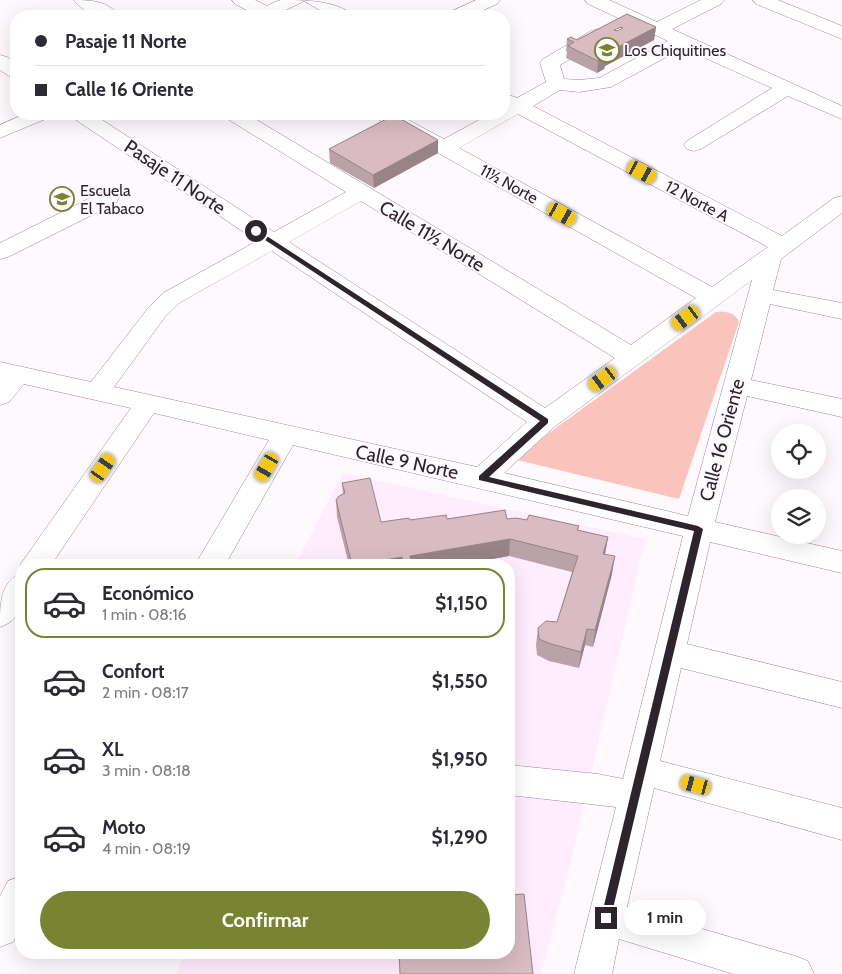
<!DOCTYPE html>
<html lang="es">
<meta charset="utf-8">
<style>
body{margin:0;font-family:Cabin,sans-serif;background:#f2f2f3;color:#2b2b33;height:100vh;display:flex;flex-direction:column;font-size:19px;white-space:nowrap}
*{box-sizing:border-box;margin:0}
p{font-size:16px;color:#7c7c81}
.icon{flex:none;width:28px;height:28px;fill:none;stroke:currentColor;stroke-width:2;stroke-linecap:round;stroke-linejoin:round}
.map{position:relative;flex:1;overflow:hidden}
.side{position:absolute;left:15px;top:559px;width:500px;height:400px;display:flex;flex-direction:column;background:#fff;border-radius:20px;box-shadow:0 5px 20px #0002}
.side>*{flex:none}
.hud{position:absolute;left:10px;top:10px;width:500px;height:110px;border-radius:20px;box-shadow:0 5px 20px #0002;display:grid;align-content:center;height:110px;padding:0 25px;background:#fff}
.controls{position:absolute;left:771px;top:424px;display:grid;gap:10px}
.controls a{display:grid;place-items:center;width:55px;height:55px;border-radius:50%;background:#fff;box-shadow:0 5px 20px #0002;font-size:25px}
.end{position:absolute;width:22px;height:22px;margin:-11px;border:6px solid #2d242c;background:#fff;box-shadow:0 0 0 2px #fff}
.from{border-radius:50%}
.bubble{position:absolute;height:35px;border-radius:18px;background:#fff;box-shadow:0 5px 20px #0002;font-size:16px;font-weight:700;line-height:35px;text-align:center}
.car{position:absolute;width:15px;height:30px;margin:-15px -8px;border-radius:6px;box-shadow:0 0 4px 1px #0007;background:linear-gradient(#f5c518 24%,#345 0 40%,#f5c518 0 76%,#345 0 86%,#f5c518 0)}
.hud b{display:flex;align-items:center;gap:18px;height:48px;font-size:19px}
.hud b+b{border-top:1px solid #e1e1e2}
.hud i{width:12px;height:12px;background:#2b2b33}
ul{padding:9px 0 0;list-style:none}
li{display:flex;align-items:center;gap:15px;height:70px;margin:0 10px 8px;padding:0 15px;border:2px solid transparent;border-radius:20px}
li div{flex:1}
li b{display:block;font-size:19px}
li em{font-style:normal;font-weight:700}
li.on{border-color:#788431}
li>.icon{width:45px;height:45px;stroke-width:1.5}
.action{display:flex;gap:10px;margin-top:auto;padding:10px 25px}
.action a{flex:1;height:58px;border-radius:30px;background:#788431;color:#fff;font-size:20px;font-weight:700;line-height:58px;text-align:center}
.map>svg:first-child{display:block}
.built{fill:#ffedfd}
.green{fill:#fac4bc}
.lines{fill:none;stroke-linecap:round;stroke-linejoin:round}
.minor-casing{stroke:#9d889a;stroke-width:1}
.minor{fill:#fff;fill-rule:evenodd}
.wall{fill:#bba1a8;fill-rule:evenodd}
.shaded-wall{fill:#988388}
.building{fill:#d9bbc3;stroke:#988388;fill-rule:evenodd}
.route{fill:#2d242c}
.labels{text-anchor:middle;dominant-baseline:central;stroke-width:4;stroke-linejoin:round;paint-order:stroke}
.far-poi-label{font-size:16px;fill:#2d242c;stroke:#fef9fd;text-anchor:start}
.far-street-label{font-size:16px;fill:#2d242c;stroke:#fef9fd}
.street-label{font-size:19px;fill:#2d242c;stroke:#fef9fd}
</style>
<div class="map">
<svg width="842" height="974" viewBox="0 0 842 974">
<rect width="100%" height="100%" fill="#fef9fd"/>
<!-- built -->
<polygon class="built" points="343,473 645,539 571,860 541,974 176,974 184,953 509,952 509,565 295,565"/>
<!-- green -->
<path class="green" d="M716,312C725,311 735,312 739,322L679,499L513,459Z"/>
<g class="lines">
<defs>
<g id="minor">
<path d="M74,0C90,0 109,1 119,16C103,17 84,15 74,0Z"/>
<path d="M232,0H255L267,6C271,4 276,1 281,0C300,0 340,0 352,16H330L304,1L274,16H250L252,13L235,4Z"/>
<polygon points="476,0 500,0 497,4 470,16 447,16 450,12"/>
<path d="M585,0H609L657,22L701,0H724L721,4L672,29L842,106V119L788,96L701,149L694,151L687,149L684,145L687,141L772,88L683,48L611,87L579,92L560,90L533,106L782,236L834,198L842,196V213L781,259L773,290L842,303V319L770,304L751,380L842,399V417L747,396L715,522L842,551V573L710,542L687,644L842,682V708L681,668L660,761L842,808V840L654,788L627,907L795,956L808,961L814,974H734L619,939L612,974H574L616,807L509,795V765L598,774L623,779L683,536L293,445L225,565H195L269,440L154,413L51,565H20L131,408L24,384L9,402L0,405V362L91,382L149,307L163,293L257,241L73,118L70,114H93L274,232L346,192L226,118L223,114H247L631,345L696,298L376,118L373,114H397L444,139L490,114H504V93L517,98L546,82L540,63L543,59L591,31L598,29L605,31L607,35L605,39L560,65L564,79L579,80L599,78L668,41L588,4ZM518,114L768,247L712,287L459,148ZM361,201L615,358L545,408L289,242ZM272,251L527,422L477,467L114,387L165,317L179,303ZM752,280L688,516L504,473L554,427Z"/>
<polygon points="753,0 778,0 842,26 842,39 756,4"/>
<polygon points="0,55 7,57 16,63 16,78 9,76 0,70"/>
<polygon points="25,114 51,114 48,118 0,138 0,125"/>
<polygon points="108,191 116,193 119,198 116,203 8,257 0,259 0,243 100,193"/>
<path d="M21,573C22,596 25,619 0,627C0,604 0,582 21,573Z"/>
<polygon points="21,876 21,927 13,942 0,947 0,896 8,881"/>
</g>
</defs>
<!-- minor casing -->
<use href="#minor" class="minor-casing"/>
<!-- minor -->
<use href="#minor" class="minor"/>
</g>
<!-- wall -->
<g class="wall">
<path d="M627,14L656,27L654,40L605,66L604,69L597,73L566,58L567,52L566,51L567,39L577,40ZM621,27L623,28L617,31L614,30Z"/>
<polygon points="329,149 438,153 374,188 330,163"/>
<polygon points="342,483 381,522 447,519 507,519 527,520 579,526 578,530 608,537 605,554 612,574 593,647 585,645 579,668 549,661 537,655 536,645 538,628 557,622 572,572 509,556 459,565 324,565 348,561 337,517 336,500 343,494"/>
</g>
<!-- shaded-wall -->
<g class="shaded-wall">
<polygon points="656,27 654,40 605,66 604,69 597,73 598,61 603,55"/>
<polygon points="438,140 438,153 374,188 373,175"/>
<polygon points="608,537 605,554 603,554"/>
<polygon points="510,539 509,556 459,565 404,565 403,562 410,556"/>
<polygon points="615,556 612,574 593,647 595,630"/>
<polygon points="402,557 402,565 390,565 390,559"/>
<polygon points="587,629 585,645 579,668 581,652"/>
</g>
<!-- building -->
<g class="building">
<path d="M627,14L656,27L603,55L606,57L598,61L568,46L574,42L567,39L571,37L577,40ZM621,27L623,28L617,31L614,30Z"/>
<polygon points="394,115 438,140 373,175 329,149"/>
<polygon points="370,478 381,522 409,518 410,520 446,515 447,519 505,510 507,519 516,518 527,520 529,515 579,526 577,530 608,537 603,554 615,556 595,630 587,629 581,652 551,644 539,639 538,628 546,621 557,622 578,556 510,539 410,556 411,561 403,562 402,557 390,559 392,565 324,565 351,561 336,500 339,496 345,493 342,483"/>
<polygon points="524,894 533,974 400,974 399,952 509,952 509,895"/>
</g>
<!-- route -->
<polygon class="route" points="256,229 548,419 548,423 489,477 698,526 703,529 610,921 602,921 601,918 694,531 479,480 479,476 540,421 253,232 253,229"/>
<!-- icons -->
<defs>
<symbol id="school-ring" viewBox="-11 -11 22 22"><circle r="9.5" fill="#fef9fd" stroke="#788431" stroke-width="1.5"/><path d="M0-5L7-2L0 1L-7-2ZM-4 1L0 2.5L4 1V4Q0 6-4 4Z" fill="#788431"/></symbol>
</defs>
<g fill-rule="evenodd">
<use href="#school-ring" x="593" y="36" width="28" height="28"/>
<use href="#school-ring" x="48" y="185" width="28" height="28"/>
</g>
<g class="labels">
<!-- far-poi labels -->
<g class="far-poi-label">
<text x="624" y="50">Los Chiquitines</text>
<text x="80" y="190">Escuela<tspan x="80" dy="18">El Tabaco</tspan></text>
</g>
<!-- far-street labels -->
<g class="far-street-label">
<text transform="translate(509 184) rotate(29)">11½ Norte</text>
<text transform="translate(697 201) rotate(28)">12 Norte A</text>
</g>
<!-- street labels -->
<g class="street-label">
<text transform="translate(175 177) rotate(34)">Pasaje 11 Norte</text>
<text transform="translate(432 236) rotate(31)">Calle 11½ Norte</text>
<text transform="translate(722 440) rotate(-75)">Calle 16 Oriente</text>
<text transform="translate(407 462) rotate(12)">Calle 9 Norte</text>
</g>
</g>
</svg>
<div class="controls">
<a><svg class="icon" aria-label="locate" viewBox="0 0 24 24"><circle cx="12" cy="12" r="6"/><path d="M12 2v4M12 18v4M2 12h4M18 12h4"/></svg></a>
<a><svg class="icon" aria-label="layers" viewBox="0 0 24 24"><path d="M12 4l9 5-9 5-9-5zM3 14l9 5 9-5"/></svg></a>
</div>
<i class="end from" style="left:256px;top:231px"></i>
<i class="end" style="left:606px;top:918px"></i>
<div class="bubble" style="left:624px;top:900px;width:82px">1 min</div>
<i class="car" style="left:642px;top:172px;rotate:118deg"></i>
<i class="car" style="left:562px;top:214px;rotate:119deg"></i>
<i class="car" style="left:686px;top:318px;rotate:234deg"></i>
<i class="car" style="left:603px;top:379px;rotate:234deg"></i>
<i class="car" style="left:267px;top:467px;rotate:210deg"></i>
<i class="car" style="left:103px;top:468px;rotate:35deg"></i>
<i class="car" style="left:696px;top:785px;rotate:285deg"></i>
<div class="hud">
<b><i class="from"></i>Pasaje 11 Norte</b>
<b><i></i>Calle 16 Oriente</b>
</div>
<section class="side">
<ul>
<li class="on"><svg class="icon" aria-label="car" viewBox="0 0 24 24"><path d="M5 17H2v-5l4-1 3-4h7l3 4 3 1v5h-3M9 17h6M6 11h13"/><circle cx="7" cy="17" r="2"/><circle cx="17" cy="17" r="2"/></svg><div><b>Económico</b><p>1 min · 08:16</p></div><em>$1,150</em></li>
<li><svg class="icon" aria-label="car" viewBox="0 0 24 24"><path d="M5 17H2v-5l4-1 3-4h7l3 4 3 1v5h-3M9 17h6M6 11h13"/><circle cx="7" cy="17" r="2"/><circle cx="17" cy="17" r="2"/></svg><div><b>Confort</b><p>2 min · 08:17</p></div><em>$1,550</em></li>
<li><svg class="icon" aria-label="car" viewBox="0 0 24 24"><path d="M5 17H2v-5l4-1 3-4h7l3 4 3 1v5h-3M9 17h6M6 11h13"/><circle cx="7" cy="17" r="2"/><circle cx="17" cy="17" r="2"/></svg><div><b>XL</b><p>3 min · 08:18</p></div><em>$1,950</em></li>
<li><svg class="icon" aria-label="car" viewBox="0 0 24 24"><path d="M5 17H2v-5l4-1 3-4h7l3 4 3 1v5h-3M9 17h6M6 11h13"/><circle cx="7" cy="17" r="2"/><circle cx="17" cy="17" r="2"/></svg><div><b>Moto</b><p>4 min · 08:19</p></div><em>$1,290</em></li>
</ul>
<div class="action"><a>Confirmar</a></div>
</section>
</div>
